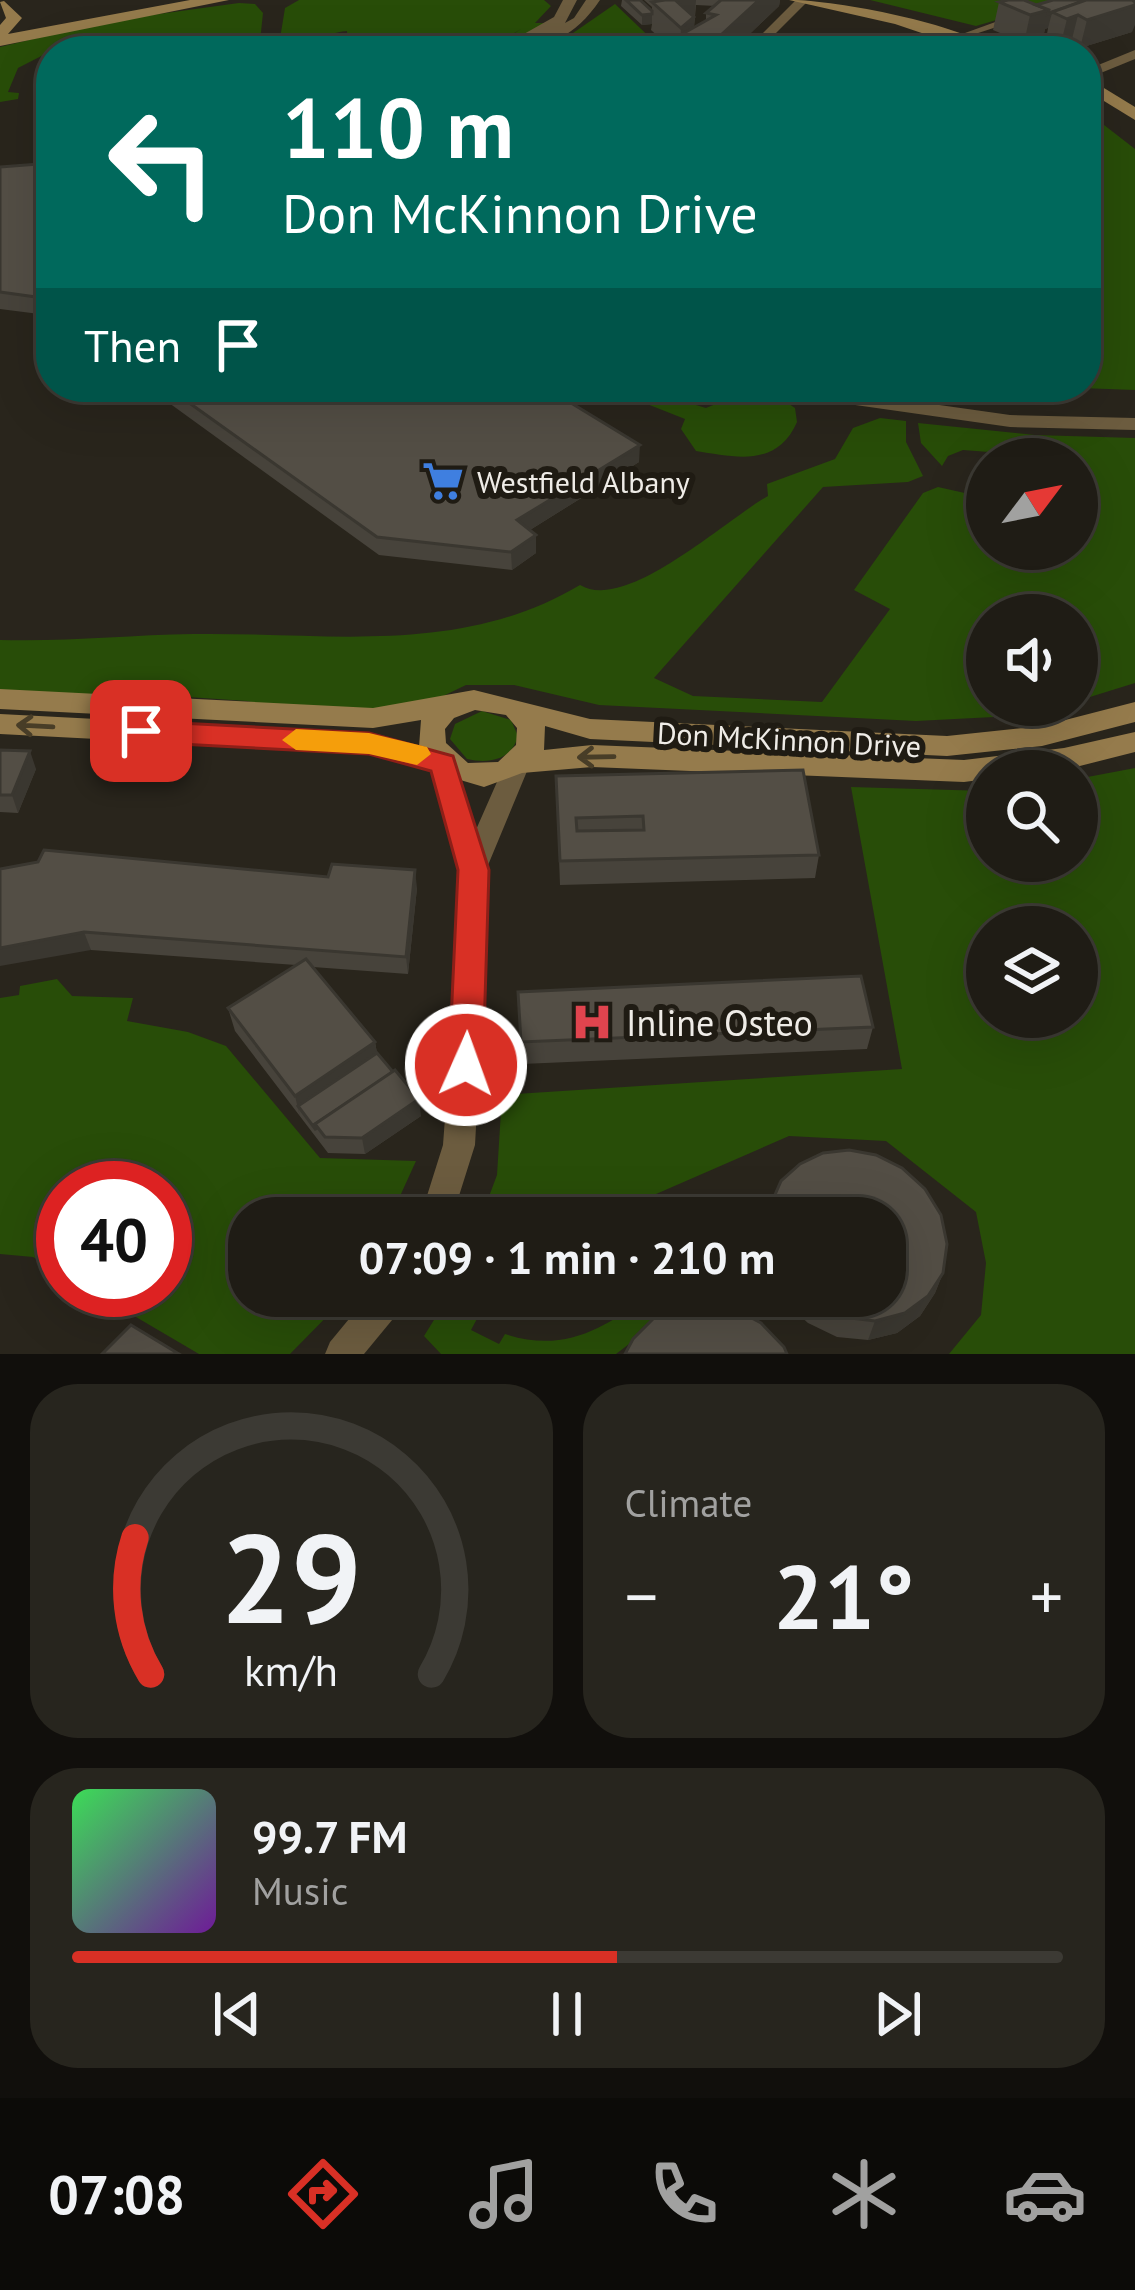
<!DOCTYPE html>
<html lang="en">
<head>
<meta charset="utf-8">
<style>
	:root { --surface:#1f1c15; --page:#27251e; --text:#f1f3f6; --muted:#a1a1a0; --line:#3c3a34; --accent:#d93025 }
	body { margin:0; font-family:"PT Sans",sans-serif; background:var(--page); color:var(--text); height:100vh; display:flex; flex-direction:column; font-size:45px; white-space:nowrap }
	* { box-sizing:border-box; margin:0 }
	p { font-size:39px; color:var(--muted) }
	.icon { flex:none; width:66px; height:66px; fill:none; stroke:currentColor; stroke-width:2; stroke-linecap:round; stroke-linejoin:round }
	.map { position:relative; height:1354px; overflow:hidden }
	.side { display:flex; flex-direction:column; gap:30px; padding:30px; background:#110f0c; flex:1 }
	.side>* { flex:none }
	.guide { position:absolute; left:36px; top:36px; width:1065px; height:366px; border-radius:48px; box-shadow:0 12px 48px #0002,0 0 0 3px var(--line); background:#00695c; color:#fff; overflow:hidden }
	.needle { width:78px; rotate:58deg }
	.buttons { position:absolute; left:966px; top:438px; display:grid; gap:24px }
	.buttons a { display:grid; place-items:center; width:132px; height:132px; border-radius:50%; background:var(--surface); box-shadow:0 12px 48px #0002,0 0 0 3px var(--line); font-size:60px }
	.speed { position:absolute; left:36px; top:1161px; display:flex; gap:24px; font-size:60px; font-weight:700; text-align:center }
	.speed>* { display:grid; place-content:center; width:156px; height:156px; border-radius:50%; background:var(--surface); box-shadow:0 12px 48px #0002,0 0 0 3px var(--line); line-height:1 }
	.speed .limit { border:18px solid #d22; background:#fff; color:#111 }
	.pin { position:absolute; display:grid; place-items:center; width:102px; height:102px; color:#fff; margin:-51px; border-radius:24px; box-shadow:0 6px 18px #0006 }
	.me { position:absolute; width:132px; margin:-66px; rotate:2deg; stroke-linejoin:round; filter:drop-shadow(0 0 9px #0008) }
	.turn { display:flex; align-items:center; gap:42px; height:252px; padding:0 48px; font-size:54px }
	.turn .icon { width:156px; height:156px; stroke-width:2.5 }
	.turn b { display:block; font-size:84px; line-height:102px }
	.then { display:flex; align-items:center; height:114px; padding:0 48px; background:#0003; gap:24px; font-size:45px }
	.big { font-size:90px; font-weight:800; line-height:1.1 }
	.side .card { flex:1; display:flex; flex-direction:column; justify-content:center; gap:18px; min-width:0; padding:0 42px; border-radius:48px; background:var(--page) }
	.side .dial { align-items:center; gap:0 }
	.dial svg { height:312px; overflow:visible; fill:none; stroke:var(--line); stroke-width:7; stroke-linecap:round; text-anchor:middle }
	.dial text { fill:var(--text); stroke:none }
	.song { display:flex; align-items:center; gap:36px }
	.cover { width:144px; height:144px; border-radius:18px; background:linear-gradient(135deg,hsl(130 70% 55%),hsl(280 70% 35%)) }
	.played { height:12px; border-radius:6px; background:linear-gradient(90deg,var(--accent) 55%,var(--line) 55%) }
	.keys { display:flex; justify-content:space-around; direction:ltr }
	.heat { display:flex; justify-content:space-between; align-items:center; font-size:66px; direction:ltr }
	.side .tiles { flex:1; display:grid; gap:30px; grid-template-columns:1fr 1fr }
	.card:last-child { grid-column:span 2 }
	.trip { position:absolute; left:228px; top:1197px; width:678px; height:120px; border-radius:48px; background:var(--surface); box-shadow:0 12px 48px #0002,0 0 0 3px var(--line); font-weight:800; line-height:120px; text-align:center }
	.tabs { display:flex; height:192px; justify-content:space-around; align-items:center; background:#0c0b08; color:var(--muted) }
	.tabs .icon { width:84px; height:84px }
	.tabs .current { color:var(--accent) }
	.tabs b { font-size:54px; color:var(--text) }
	.map>svg:first-child { display:block }
	.green { fill:#284d08; fill-rule:evenodd }
	.lines { fill:none; stroke-linecap:round; stroke-linejoin:round }
	.pedestrian { fill:#6c5c3f; fill-rule:evenodd }
	.minor { fill:#6c5c3f; fill-rule:evenodd }
	.tertiary { fill:#6c5c3f; fill-rule:evenodd }
	.secondary { fill:#957b4c; fill-rule:evenodd }
	.wall { fill:#47433b; fill-rule:evenodd }
	.shaded-wall { fill:#3a3730 }
	.building { fill:#534e45; stroke:#3a3730; stroke-width:3; fill-rule:evenodd }
	.oneway { stroke:#483d27 }
	.route { fill:#d93025; stroke:#8d1f18; stroke-width:3 }
	.slow { fill:#f59e0b }
	.labels { text-anchor:middle; dominant-baseline:central; stroke-width:12; stroke-linejoin:round; paint-order:stroke }
	.poi-label { font-size:30px; fill:#efece7; stroke:#1f1b13; text-anchor:start }
	.street-label { font-size:30px; fill:#efece7; stroke:#1f1b13 }
	.near-poi-label { font-size:36px; fill:#efece7; stroke:#1f1b13; text-anchor:start }
</style>
</head>
<body>
<div class="map">
<svg width="1135" height="1354" viewBox="0 0 1135 1354">
	<rect width="100%" height="100%" fill="#29251c"/>
	<g class="green">
		<path d="M299,0H544L551,6L535,23H546L494,51H488L521,29L484,51H348L347,31C321,33 303,50 278,51L285,8Z"/>
		<polygon points="870,0 1065,0 976,26"/>
		<polygon points="239,3 255,4 263,13 259,51 210,38 83,43 57,48 18,68 8,92 19,93 18,99 0,102 0,47 108,21"/>
		<polygon points="615,4 664,51 547,51"/>
		<polygon points="1086,111 1135,149 1135,390 1053,387 1086,387"/>
		<path d="M604,387H635L706,408C735,395 766,386 795,408L797,422C777,468 735,457 696,451L681,429L685,419Z"/>
		<path d="M880,418L906,421V442L923,476L908,482L823,487L654,678L693,696L822,702L890,609L854,590L923,493L938,487L987,498V549H1077V459L963,450L948,456L942,466L921,443L918,423L1035,435L1135,438V683L1077,701V615H987V705H1066L994,717L916,721L599,705L514,685H466L437,699L382,711L266,706L247,701L158,695L134,699L0,692V640C65,642 128,635 193,634C327,632 459,657 580,585C626,613 725,520 768,496L767,484L835,459L853,428Z"/>
		<path d="M482,711L511,720L518,736C512,760 489,764 467,759L450,739L455,724Z"/>
		<path d="M1135,768V1354H949L981,1315L986,1263L976,1212L886,1141L789,1136L601,1218H481L497,1175L502,1095L902,1069L851,787L987,791V861H1077V779ZM987,927H1077V1017H987Z"/>
		<polygon points="57,979 72,996 133,998 127,1021 188,1032 226,1046 320,1158 416,1161 390,1218 249,1218 249,1296 347,1296 290,1354 199,1354 90,1290 165,1290 165,1188 63,1188 63,1274 33,1257 0,1254 0,998 19,995 20,986"/>
		<path d="M647,1296H678L650,1328L616,1354H441L424,1336L447,1299L479,1315L471,1330L499,1344L505,1334C562,1353 603,1330 647,1296Z"/>
	</g>
	<g class="lines">
		<polygon class="pedestrian" points="1012,16 1016,19 1015,21 969,36 965,33"/>
		<g class="minor">
			<polygon points="796,0 808,1 758,51 745,51"/>
			<polygon points="1135,50 1135,59 1086,79 1086,70"/>
		</g>
		<g class="tertiary">
			<path d="M563,0H577L565,23L574,18L586,0H600C572,42 538,51 494,51L554,17Z"/>
			<polygon points="761,387 812,387 1010,415 1135,418 1135,430 1010,427 771,393"/>
			<polygon points="443,755 452,757 456,764 475,832 508,757 526,757 530,764 486,870 487,929 475,1145 452,1218 420,1218 443,1145 459,929 460,870 430,764 434,757"/>
			<polygon points="368,1296 407,1296 402,1308 364,1354 325,1354 330,1342"/>
		</g>
		<g class="secondary">
			<polygon points="190,0 229,0 0,46 0,25 6,18 0,2 4,1 22,18 8,34"/>
			<path d="M789,0C839,0 959,24 999,51H975L895,24Z"/>
			<polygon points="1086,77 1135,107 1135,120 1086,90"/>
			<path d="M0,689L373,708L474,690L590,719L947,736L1042,726L1135,702V722L1042,746L947,756L590,739L545,726L544,750L592,745L964,760L1064,748L1135,732V752L1064,770L987,771V779L964,782L592,767L522,773L484,787L369,753L0,734V714L369,733L419,747L421,720L373,728L0,709ZM475,710L506,715L517,728L516,745L498,762L468,763L446,743L445,729L454,718Z"/>
		</g>
	</g>
	<g class="wall">
		<path d="M622,0H640L652,11V7L644,0H780L779,6L732,51H674L651,30L652,24L642,25L621,6ZM696,5L715,6L706,13V21L694,28Z"/>
		<polygon points="999,2 1036,5 1133,26 1132,32 1080,48 1071,43 1060,47 1046,40 1048,28 1045,29 1043,38 1024,43 993,30"/>
		<polygon points="51,163 51,318 47,315 0,309 0,167"/>
		<polygon points="147,387 538,387 538,394 536,396 639,462 530,530 536,535 536,553 512,570 379,555"/>
		<polygon points="0,750 36,769 18,813 0,812"/>
		<polygon points="556,776 819,855 815,878 560,885"/>
		<polygon points="0,869 417,888 408,974 313,967 375,1042 377,1053 421,1116 365,1154 328,1153 235,1031 228,1008 296,965 91,950"/>
		<polygon points="518,992 873,1027 867,1049 522,1064"/>
		<polygon points="849,1150 876,1155 902,1168 925,1189 941,1215 947,1244 943,1273 935,1293 920,1316 897,1333 868,1340 837,1337 808,1323 786,1303 782,1296 885,1296 885,1218 768,1218 771,1204 781,1181 800,1164 823,1153"/>
	</g>
	<g class="shaded-wall">
		<polygon points="675,0 696,0 693,37 684,33 683,51 680,51 681,28"/>
		<polygon points="759,0 780,0 779,6 732,51 710,51 710,45"/>
		<polygon points="1132,0 1135,0 1135,25 1132,32 1080,48 1087,20 1090,19 1086,19 1078,15 1071,43 1060,47 1067,19 1054,13 1116,1 1113,12 1130,6"/>
		<polygon points="1049,10 1052,13 1048,28 1045,29 1043,38 1024,43 1030,15"/>
		<polygon points="652,14 652,24 642,25 642,15"/>
		<polygon points="521,387 538,387 538,394 522,404"/>
		<polygon points="640,445 639,462 517,538 517,520"/>
		<polygon points="536,535 536,553 512,570 511,552"/>
		<polygon points="30,751 36,769 18,813 12,795"/>
		<polygon points="415,870 417,888 408,974 406,957"/>
		<polygon points="84,932 91,950 0,966 0,948"/>
		<polygon points="375,1042 379,1064 298,1106 300,1117 295,1096"/>
		<polygon points="419,1099 421,1116 365,1154 362,1138"/>
		<polygon points="943,1273 935,1293 920,1316 897,1333 868,1340 875,1321"/>
		<polygon points="540,1296 555,1296 540,1303"/>
	</g>
	<g class="building">
		<polygon points="626,0 640,0 652,11 652,14 642,15"/>
		<polygon points="665,0 675,0 694,17 681,28 652,2"/>
		<polygon points="721,0 759,0 710,45 684,33 716,15 706,13"/>
		<polygon points="1008,0 1024,0 1049,10 1030,15 999,2"/>
		<polygon points="1053,0 1086,0 1048,14 1049,10 1036,5"/>
		<polygon points="1086,0 1133,0 1132,0 1135,2 1135,5 1087,20 1078,15 1067,19 1052,12"/>
		<polygon points="51,163 51,304 43,298 0,292 0,167"/>
		<polygon points="167,387 522,387 541,399 553,392 640,445 517,520 536,535 511,552 377,537"/>
		<polygon points="0,750 30,751 12,795 0,795"/>
		<path d="M803,770L819,855L560,861L556,776ZM643,816L644,830L577,831L576,818Z"/>
		<polygon points="44,850 328,877 332,864 415,870 406,957 84,932 0,948 0,869 38,862"/>
		<polygon points="306,959 375,1042 295,1096 228,1008"/>
		<polygon points="861,976 873,1027 521,1042 518,992"/>
		<polygon points="377,1053 393,1072 315,1124 316,1130 298,1106"/>
		<polygon points="395,1070 419,1099 362,1138 325,1137 315,1124"/>
		<polygon points="849,1150 876,1155 902,1168 925,1189 941,1215 947,1244 943,1273 928,1296 905,1313 875,1321 843,1317 813,1303 805,1296 885,1296 885,1218 769,1218 771,1204 781,1181 800,1164 823,1153"/>
		<polygon points="707,1303 735,1309 761,1323 784,1347 787,1354 625,1354 633,1339 653,1319 678,1306"/>
		<polygon points="131,1325 179,1354 102,1354"/>
	</g>
	<defs><path id="oneway-shaft" d="M-6 0H5M1.5-3L5.5 0L1.5 3" fill="none" stroke-width="1.6" stroke-linecap="round" stroke-linejoin="round" transform="scale(3)"/></defs>
	<g class="oneway">
		<use href="#oneway-shaft" transform="translate(35 726) rotate(-177)"/>
		<use href="#oneway-shaft" transform="translate(596 757) rotate(179)"/>
	</g>
	<polygon class="route" points="141,721 369,733 453,756 489,870 483,1065 478,1076 466,1080 454,1076 449,1065 458,870 431,771 369,754 141,742 127,731"/>
	<polygon class="slow" points="296,729 369,733 427,747 431,754 417,765 369,754 296,750 282,740"/>
	<defs>
		<g id="supermarket-bare" transform="scale(3.24)"><path d="M-6-5.5h2.5l.6 2H6L4.5 2H-2.5L-4.4-4H-6ZM-1.5 3.2a1.3 1.3 0 1 0 .1 0ZM3 3.2a1.3 1.3 0 1 0 .1 0Z" fill="#3f7fe0" stroke="#1f1b13" stroke-width="2.5" paint-order="stroke"/></g>
		<g id="hospital-bare" transform="scale(3.24)"><path d="M-5-5h3v3.5h4V-5h3V5h-3V1.5h-4V5h-3Z" fill="#e0444e" stroke="#1f1b13" stroke-width="2.5" paint-order="stroke"/></g>
	</defs>
	<g fill-rule="evenodd">
		<use href="#supermarket-bare" x="443" y="481"/>
		<use href="#hospital-bare" x="592" y="1022"/>
	</g>
	<g class="labels">
		<g class="poi-label">
			<text x="477" y="481">Westfield Albany</text>
		</g>
		<g class="street-label">
			<text transform="translate(789 739) rotate(3)">Don McKinnon Drive</text>
		</g>
		<g class="near-poi-label">
			<text x="626" y="1022">Inline Osteo</text>
		</g>
	</g>
</svg>
<div class="buttons">
<a><svg class="needle" viewBox="-14 -14 28 28"><path d="M0-13l5 13h-10z" fill="#e53935"/><path d="M0 13l5-13h-10z" fill="#a1a1a0"/></svg></a>
<a><svg class="icon" aria-label="sound" viewBox="0 0 24 24"><path d="M4 9h4l5-4v14l-5-4H4zM17 9q2 3 0 6"/></svg></a>
<a><svg class="icon" aria-label="search" viewBox="0 0 24 24"><circle cx="10" cy="10" r="6"/><path d="M15 15l6 6"/></svg></a>
<a><svg class="icon" aria-label="layers" viewBox="0 0 24 24"><path d="M12 4l9 5-9 5-9-5zM3 14l9 5 9-5"/></svg></a>
</div>
<div class="speed"><div class="limit">40</div></div>
<div class="pin" style="left:141px;top:731px;background:#d93025"><svg class="icon" aria-label="arrive" viewBox="0 0 24 24"><path d="M6 21V4h12l-3 4 3 4H6"/></svg></div>
<svg class="me" style="left:466px;top:1065px" viewBox="-20 -20 40 40"><circle r="17" fill="#d93025" stroke="#fff" stroke-width="3"/><path d="M0-11L8 9 0 5-8 9z" fill="#fff"/></svg>
<div class="trip">07:09 · 1 min · 210 m</div>
<div class="guide">
<div class="turn"><svg class="icon" aria-label="left" viewBox="0 0 24 24"><path d="M17 20v-9H6M10 6l-5 5 5 5"/></svg><div><b>110 m</b>Don McKinnon Drive</div></div>
<div class="then">Then<svg class="icon" aria-label="arrive" viewBox="0 0 24 24"><path d="M6 21V4h12l-3 4 3 4H6"/></svg></div>
</div>
</div>
<section class="side">
<div class="tiles">
<div class="card dial"><svg viewBox="0 0 100 80">
<path d="M14 69A42 42 0 1 1 86 69"/>
<path d="M14 69A42 42 0 0 1 10 34" stroke="#d93025"/>
<text x="50" y="56" font-size="32" font-weight="700">29</text>
<text x="50" y="72" font-size="11">km/h</text>
</svg></div>
<div class="card"><p>Climate</p>
<div class="heat"><a>−</a><b class="big">21°</b><a>+</a></div>
</div>
<div class="card">
<div class="song"><i class="cover"></i><div><b>99.7 FM</b><p>Music</p></div></div>
<div class="played"></div>
<div class="keys"><svg class="icon" aria-label="previous" viewBox="0 0 24 24"><path d="M18 5L8 12l10 7zM5 5v14"/></svg><svg class="icon" aria-label="pause" viewBox="0 0 24 24"><path d="M8 5v14M16 5v14"/></svg><svg class="icon" aria-label="next" viewBox="0 0 24 24"><path d="M6 5l10 7-10 7zM19 5v14"/></svg></div>
</div>
</div>
</section>
<nav class="tabs">
<b>07:08</b>
<svg class="icon current" aria-label="directions" viewBox="0 0 24 24"><path d="M12 3l9 9-9 9-9-9zM9 14v-3h6M13 9l2 2-2 2"/></svg>
<svg class="icon" aria-label="music" viewBox="0 0 24 24"><path d="M9 18V5l10-2v13"/><circle cx="6" cy="18" r="3"/><circle cx="16" cy="16" r="3"/></svg>
<svg class="icon" aria-label="phone" viewBox="0 0 24 24"><path d="M5 4h4l2 5-3 2q2 4 5 5l2-3 5 2v4C11 20 4 13 5 4z"/></svg>
<svg class="icon" aria-label="climate" viewBox="0 0 24 24"><path d="M12 3v18M4 7l16 10M4 17L20 7"/></svg>
<svg class="icon" aria-label="car" viewBox="0 0 24 24"><path d="M5 17H2v-5l4-1 3-4h7l3 4 3 1v5h-3M9 17h6M6 11h13"/><circle cx="7" cy="17" r="2"/><circle cx="17" cy="17" r="2"/></svg>
</nav>
</body>
</html>
